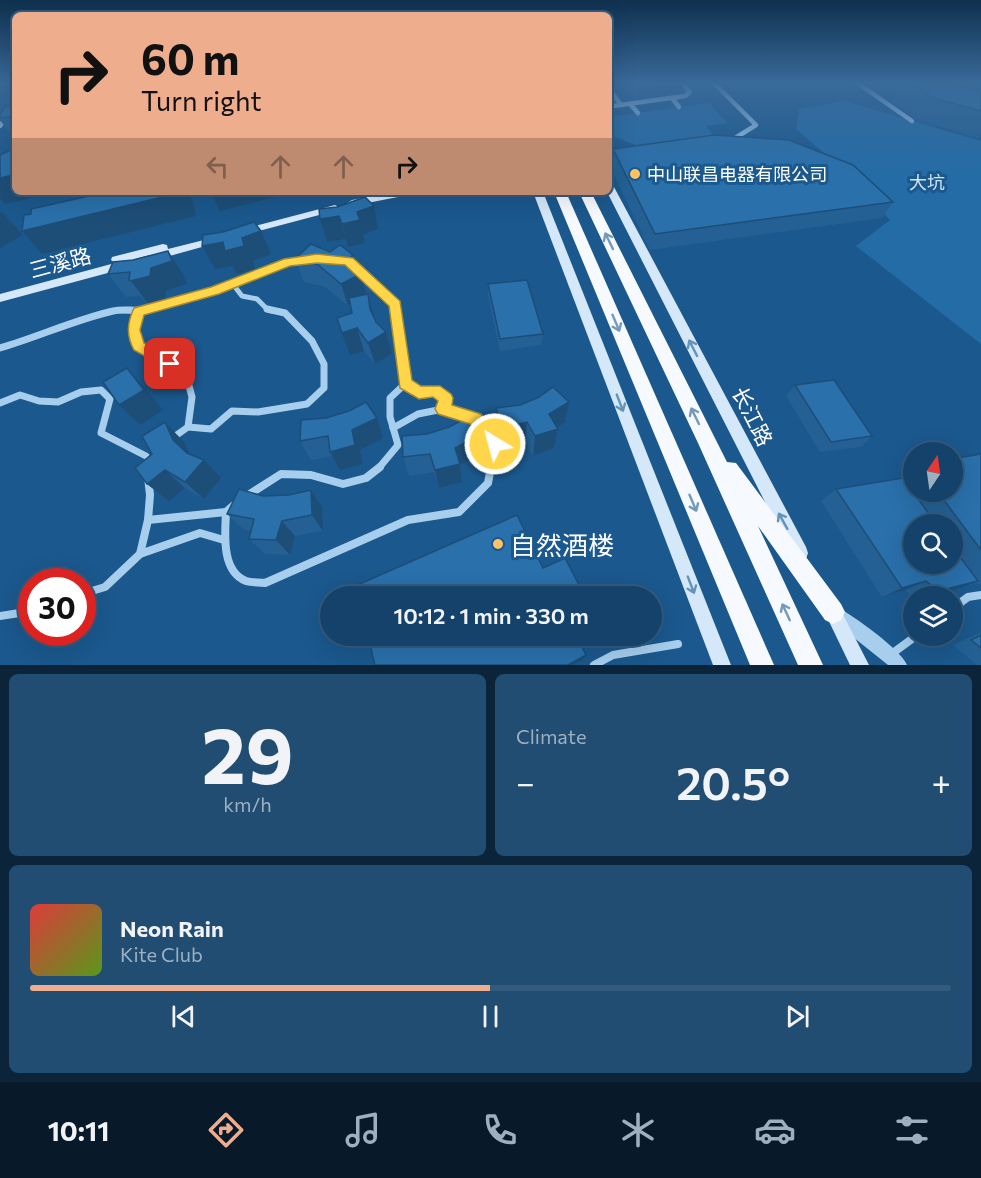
<!DOCTYPE html>
<html lang="en">
<head>
<meta charset="utf-8">
<style>
	:root { --surface:#14426a; --page:#214d72; --text:#f1f3f6; --muted:#9db0c1; --line:#335b7e; --accent:#eead8d }
	body { margin:0; font-family:Commissioner,"Noto Sans SC",sans-serif; background:var(--page); color:var(--text); height:100vh; display:flex; flex-direction:column; font-size:22px; white-space:nowrap }
	* { box-sizing:border-box; margin:0 }
	p { font-size:20px; color:var(--muted) }
	.icon { flex:none; width:33px; height:33px; fill:none; stroke:currentColor; stroke-width:2; stroke-linecap:round; stroke-linejoin:round }
	.map { position:relative; height:665px; overflow:hidden }
	.details { display:flex; flex-direction:column; gap:9px; padding:9px; background:#0b243a; flex:1 }
	.details>* { flex:none }
	.hud { position:absolute; left:12px; top:12px; width:600px; height:183px; border-radius:9px; box-shadow:0 6px 24px #0002,0 0 0 2px var(--line); background:#eead8d; color:#111; overflow:hidden }
	.needle { width:39px; rotate:13deg }
	.fabs { position:absolute; left:903px; top:442px; display:grid; gap:12px }
	.fabs a { display:grid; place-items:center; width:60px; height:60px; border-radius:50%; background:var(--surface); box-shadow:0 6px 24px #0002,0 0 0 2px var(--line); font-size:30px }
	.speed { position:absolute; left:18px; top:568px; display:flex; gap:12px; font-size:30px; font-weight:700; text-align:center }
	.speed>* { display:grid; place-content:center; width:78px; height:78px; border-radius:50%; background:var(--surface); box-shadow:0 6px 24px #0002,0 0 0 2px var(--line); line-height:1 }
	.speed .limit { border:9px solid #d22; background:#fff; color:#111 }
	.pin { position:absolute; display:grid; place-items:center; width:51px; height:51px; color:#fff; margin:-26px; border-radius:12px; box-shadow:0 3px 9px #0006 }
	.me { position:absolute; width:66px; margin:-33px; rotate:323deg; stroke-linejoin:round; filter:drop-shadow(0 0 4px #0008) }
	.turn { display:flex; align-items:center; gap:21px; height:126px; padding:0 30px; font-size:27px }
	.turn .icon { width:78px; height:78px; stroke-width:2.5 }
	.turn b { display:block; font-size:42px; line-height:51px }
	.lanes { display:flex; align-items:center; height:57px; padding:0 30px; background:#0003; justify-content:center; gap:30px; direction:ltr }
	.lanes .off { opacity:.35 }
	.big { font-size:45px; font-weight:600; line-height:1.1 }
	.details .card { flex:1; display:flex; flex-direction:column; justify-content:center; gap:9px; min-width:0; padding:0 21px; border-radius:9px; background:var(--page) }
	.details .dial { align-items:center; gap:0 }
	.dial b { font-size:78px; line-height:1 }
	.song { display:flex; align-items:center; gap:18px }
	.cover { width:72px; height:72px; border-radius:9px; background:linear-gradient(135deg,hsl(0 70% 55%),hsl(90 70% 35%)) }
	.played { height:6px; border-radius:3px; background:linear-gradient(90deg,var(--accent) 50%,var(--line) 50%) }
	.keys { display:flex; justify-content:space-around; direction:ltr }
	.heat { display:flex; justify-content:space-between; align-items:center; font-size:33px; direction:ltr }
	.details .tiles { flex:1; display:grid; gap:9px; grid-template-columns:1fr 1fr }
	.card:last-child { grid-column:span 2 }
	.trip { position:absolute; left:320px; top:586px; width:342px; height:60px; border-radius:30px; background:var(--surface); box-shadow:0 6px 24px #0002,0 0 0 2px var(--line); font-weight:600; line-height:60px; text-align:center }
	.dock { display:flex; height:96px; justify-content:space-around; align-items:center; background:#081a2a; color:var(--muted) }
	.dock .icon { width:42px; height:42px }
	.dock .selected { color:var(--accent) }
	.dock b { font-size:27px; color:var(--text) }
	.map>svg:first-child { display:block }
	.green { fill:#246ca6 }
	.lines { fill:none; stroke-linecap:round; stroke-linejoin:round }
	.minor-far3 { stroke:#a7ceed; stroke-width:4.5 }
	.minor-far2 { stroke:#a7ceed; stroke-width:5 }
	.minor-far1 { stroke:#a7ceed; stroke-width:7 }
	.minor { stroke:#a7ceed; stroke-width:8 }
	.tertiary { fill:#a7ceed; fill-rule:evenodd }
	.secondary { fill:#d4e8fa; fill-rule:evenodd }
	.trunk { fill:#f6faff; fill-rule:evenodd }
	.wall { fill:#246093; fill-rule:evenodd }
	.shaded-wall { fill:#1d4e78 }
	.building { fill:#2a70ab; stroke:#1d4e78; stroke-width:1.5 }
	.oneway { stroke:#7399bb }
	.oneway2 { stroke:#6592b9 }
	.route { fill:#ffd54a; stroke:#a68a30; stroke-width:1.5 }
	.poi-dot { fill:#ffc263; stroke:#1b588d; stroke-width:2 }
	.labels { text-anchor:middle; dominant-baseline:central; stroke-width:6; stroke-linejoin:round; paint-order:stroke }
	.far-poi-label { font-size:18px; fill:#fff; stroke:#1b588d; text-anchor:start }
	.far-park-label { font-size:18px; fill:#cde6fa; stroke:#1b588d }
	.street-label { font-size:21px; fill:#fff; stroke:#1b588d }
	.near-poi-label { font-size:26px; fill:#fff; stroke:#1b588d; text-anchor:start }
</style>
</head>
<body>
<div class="map">
<svg width="981" height="665" viewBox="0 0 981 665">
	<rect width="100%" height="100%" fill="#1b588d"/>
	<g class="green">
		<polygon points="844,101 981,141 981,344 856,246 890,220 845,171 796,129 799,109"/>
		<polygon points="709,103 727,123 706,126 713,135 636,145 612,136 609,117"/>
	</g>
	<g class="lines">
		<g class="minor-far3">
			<polyline points="713,82 756,125 732,140"/>
			<polyline points="856,82 912,121"/>
			<polyline points="609,88 621,105"/>
			<polyline points="672,98 679,107"/>
			<polyline points="609,104 613,106 685,96 690,92 681,82"/>
			<polyline points="630,104 638,113"/>
			<polyline points="0,126 15,104"/>
		</g>
		<g class="minor-far2">
			<polyline points="351,263 395,304 396,311"/>
			<polyline points="232,283 242,296 257,299 268,310 272,311"/>
			<polyline points="113,311 132,311"/>
			<polyline points="140,311 214,291 288,262 303,260"/>
		</g>
		<g class="minor-far1">
			<polyline points="139,311 133,330 139,346 185,371 192,397 188,427 171,439"/>
			<path d="M0,348C38,337 74,320 113,311C124,308 135,312 146,309"/>
			<polyline points="405,384 419,393 435,391 446,398 443,409"/>
			<polyline points="0,403 20,395 39,401 58,402 81,392 101,390 110,399 101,433 146,456"/>
			<polyline points="188,427 211,429 232,411 258,412 307,404 324,388 324,364 312,341 285,313 267,309"/>
			<polyline points="393,428 418,414 443,409 475,418 495,444 491,469"/>
			<polyline points="378,469 398,445 390,417 390,398 405,384 396,309"/>
		</g>
		<g class="minor">
			<polyline points="148,477 150,495 148,520"/>
			<polyline points="245,497 281,474 311,475 343,484 366,478 380,467"/>
			<path d="M226,512C225,534 221,571 246,581C252,583 259,582 265,583L408,520L459,512L488,483L491,467"/>
			<polyline points="140,554 200,533 224,540"/>
			<polyline points="82,594 105,587 140,554 148,520 226,512 234,505"/>
			<polyline points="952,609 968,597 981,595"/>
			<polyline points="0,616 32,611"/>
			<polyline points="890,655 916,636"/>
			<polyline points="594,665 613,655 678,644"/>
		</g>
		<path class="tertiary" d="M838,608C853,615 901,650 907,665H888L833,621L830,616L833,611Z"/>
		<g class="secondary">
			<polygon points="609,184 614,187 806,547 808,553 806,559 800,561 794,559 607,192 609,192"/>
			<polygon points="393,192 413,192 408,195 352,206 347,203 352,200"/>
			<polygon points="533,192 543,192 731,665 713,665"/>
			<polygon points="335,205 340,208 338,210 244,235 239,232 240,230"/>
			<polygon points="216,237 221,240 220,242 155,260 151,259 150,255 128,261 131,264 130,267 0,302 0,294 115,263 111,260 112,257 163,244 167,245 168,249"/>
			<polygon points="830,599 836,601 869,665 850,665 822,607 824,601"/>
		</g>
		<g class="trunk">
			<polygon points="554,192 566,192 774,665 750,665"/>
			<polygon points="579,192 591,192 727,462 736,463 841,604 845,612 841,620 833,624 825,620 758,526 823,665 798,665 698,443"/>
		</g>
	</g>
	<g class="wall">
		<polygon points="625,82 684,82 682,92 637,98"/>
		<polygon points="903,82 944,82 981,92 981,133 978,138 916,119 891,101"/>
		<polygon points="972,82 981,82 981,86"/>
		<polygon points="15,106 15,140 0,120 0,115"/>
		<polygon points="613,149 893,202 882,218 650,250 609,165"/>
		<polygon points="319,209 378,229 363,235 365,243 348,247 346,239 327,242 320,219"/>
		<polygon points="168,251 183,274 187,284 166,291 166,299 148,304 146,303 140,296 126,297 108,274 133,260"/>
		<polygon points="330,252 353,255 357,271 361,274 366,294 374,318 376,322 386,332 392,354 375,364 364,351 350,355 352,313 351,305 348,306 325,287 304,282 295,259"/>
		<polygon points="488,284 543,334 541,345 500,351 488,296"/>
		<polygon points="795,385 872,436 861,447 820,452 786,396"/>
		<polygon points="569,402 565,422 557,427 558,429 554,448 533,456 525,442 502,447 496,429 496,408 520,405"/>
		<polygon points="301,420 383,438 360,450 363,464 340,470 333,456 311,460 300,441"/>
		<polygon points="479,436 479,455 460,465 462,482 439,488 434,472 409,476 403,457"/>
		<polygon points="184,442 190,454 221,478 204,499 185,488 169,501 147,484"/>
		<path d="M981,454V583L975,584L974,583L955,590L928,597L914,598L905,590L882,597L821,501L836,489L901,478L900,477L914,468V492H952ZM914,525H952V564Z"/>
		<polygon points="263,496 322,507 323,531 295,536 290,555 265,554 249,539 251,531 244,530 227,514"/>
		<polygon points="981,632 981,665 977,665 953,645"/>
	</g>
	<g class="shaded-wall">
		<polygon points="0,82 15,82 15,86 9,96 0,101"/>
		<polygon points="675,82 684,82 682,92 637,98 640,86"/>
		<polygon points="15,162 15,192 32,192 31,198 5,204 0,199 0,178"/>
		<polygon points="183,192 188,192 193,202 196,216 42,254 22,231"/>
		<polygon points="211,192 296,192 220,211"/>
		<polygon points="374,206 378,229 363,235 365,243 348,247 342,224 357,212"/>
		<polygon points="2,212 23,235 0,248 0,213"/>
		<polygon points="339,216 346,239 327,242 320,219"/>
		<polygon points="261,231 271,254 253,261 255,269 237,274 233,266 215,269 202,246 242,238"/>
		<polygon points="168,251 183,274 187,284 166,291 166,299 148,304 131,281 151,268"/>
		<polygon points="353,255 358,275 361,274 367,297 348,306 341,284 346,261"/>
		<polygon points="368,294 374,317 370,309"/>
		<polygon points="357,328 364,351 350,355 342,333"/>
		<polygon points="386,332 392,354 375,364 368,343"/>
		<polygon points="127,368 146,389 163,410 140,425 119,405"/>
		<polygon points="569,402 565,422 552,431 558,429 554,448 533,456 535,436 549,414"/>
		<polygon points="377,418 383,438 360,450 363,464 340,470 330,452 352,430"/>
		<polygon points="165,422 184,442 192,459 173,440"/>
		<polygon points="527,422 525,442 502,447 502,428"/>
		<polygon points="479,436 479,455 460,465 462,482 439,488 435,470 455,448"/>
		<polygon points="204,460 221,478 204,499 185,482"/>
		<polygon points="165,470 185,488 169,501 147,484"/>
		<polygon points="311,490 322,507 323,531 312,515"/>
		<polygon points="282,521 295,536 290,555 276,540"/>
		<polygon points="926,581 905,590 882,597 902,588"/>
		<polygon points="978,581 955,590 928,597 924,597 938,591"/>
		<polygon points="582,591 579,597 570,597"/>
		<polygon points="586,655 582,660 572,665 568,665"/>
	</g>
	<g class="building">
		<polygon points="636,82 675,82 640,86"/>
		<polygon points="909,82 944,82 981,92 981,111 931,97"/>
		<polygon points="15,106 15,116 0,118 0,115 5,107"/>
		<polygon points="714,135 789,140 853,165 893,202 655,234 613,149"/>
		<polygon points="15,148 15,162 14,163 13,175 0,178 0,155"/>
		<polygon points="107,192 183,192 22,231 24,215 31,214 31,209"/>
		<polygon points="365,197 374,206 357,212 360,220 342,224 339,216 320,219 319,209 337,207"/>
		<polygon points="254,222 261,231 242,238 244,246 225,251 223,242 202,246 203,235 223,232"/>
		<polygon points="311,244 330,252 340,245 353,255 346,261 361,274 341,284 317,264 295,259"/>
		<polygon points="168,251 172,261 151,268 150,276 131,281 129,280 130,272 108,274 113,262 133,260"/>
		<polygon points="527,280 543,334 500,339 488,284"/>
		<polygon points="368,294 370,309 376,322 386,332 368,343 357,328 342,333 337,318 352,313 349,298"/>
		<polygon points="127,368 144,390 119,405 103,382"/>
		<polygon points="834,380 872,436 831,442 795,385"/>
		<polygon points="553,387 569,402 549,414 558,429 535,436 527,422 502,428 496,408 520,405 539,397"/>
		<polygon points="366,402 377,418 352,430 355,445 330,452 328,436 300,441 301,420 326,418 349,411"/>
		<polygon points="466,418 479,436 455,448 460,464 435,470 430,454 403,457 402,436 427,434 449,427"/>
		<polygon points="165,422 173,440 187,453 204,460 185,482 165,470 147,484 135,468 152,454 142,436"/>
		<polygon points="981,454 981,550 938,492 952,492 952,459"/>
		<polygon points="903,478 937,525 914,525 914,564 952,564 952,546 978,581 938,591 926,581 902,588 836,489"/>
		<polygon points="239,489 263,496 289,495 311,490 312,515 282,521 276,540 249,539 254,519 227,514"/>
		<polygon points="517,515 543,568 565,558 582,591 570,597 357,597 355,586"/>
		<polygon points="981,635 981,648 971,640"/>
		<polygon points="368,636 576,636 586,655 568,665 375,665"/>
	</g>
	<defs><path id="oneway-shaft" d="M-6 0H5M1.5-3L5.5 0L1.5 3" fill="none" stroke-width="1.6" stroke-linecap="round" stroke-linejoin="round" transform="scale(1.5)"/></defs>
	<g class="oneway">
		<use href="#oneway-shaft" transform="translate(609 241) rotate(-116)"/>
		<use href="#oneway-shaft" transform="translate(616 323) rotate(67)"/>
		<use href="#oneway-shaft" transform="translate(695 416) rotate(-116)"/>
		<use href="#oneway-shaft" transform="translate(693 503) rotate(67)"/>
		<use href="#oneway-shaft" transform="translate(786 612) rotate(-115)"/>
	</g>
	<g class="oneway2">
		<use href="#oneway-shaft" transform="translate(693 348) rotate(-117)"/>
		<use href="#oneway-shaft" transform="translate(620 403) rotate(69)"/>
		<use href="#oneway-shaft" transform="translate(783 521) rotate(-119)"/>
		<use href="#oneway-shaft" transform="translate(691 585) rotate(69)"/>
	</g>
	<linearGradient id="sky" x2="0" y2="1"><stop stop-color="#0f304e"/><stop offset="0.47" stop-color="#396a9a"/><stop offset="1" stop-color="#396a9a" stop-opacity="0"/></linearGradient>
	<rect width="981" height="175" fill="url(#sky)"/>
	<path class="route" d="M317,254L353,258L400,301L412,380L421,386H440L451,394L453,398L452,405L481,414L503,444L500,449L495,452L489,449L470,424L438,414L435,409L438,401L433,397L419,399L400,388L389,306L345,265L317,263L290,266L219,294L144,315L140,330L144,343L175,360L177,364L175,368H165L134,350C126,335 127,323 134,308L211,287L284,259Z"/>
	<g class="poi-dot">
		<circle cx="635" cy="174" r="6"/>
		<circle cx="498" cy="544" r="6"/>
	</g>
	<g class="labels">
		<g class="far-poi-label">
			<text x="647" y="174">中山联昌电器有限公司</text>
		</g>
		<g class="far-park-label">
			<text x="927" y="182">大坑</text>
		</g>
		<g class="street-label">
			<text transform="translate(60 262) rotate(-15)">三溪路</text>
			<text transform="translate(753 416) rotate(63)">长江路</text>
		</g>
		<g class="near-poi-label">
			<text x="510" y="544">自然酒楼</text>
		</g>
	</g>
</svg>
<div class="fabs">
<a><svg class="needle" viewBox="-14 -14 28 28"><path d="M0-13l5 13h-10z" fill="#e53935"/><path d="M0 13l5-13h-10z" fill="#9db0c1"/></svg></a>
<a><svg class="icon" aria-label="search" viewBox="0 0 24 24"><circle cx="10" cy="10" r="6"/><path d="M15 15l6 6"/></svg></a>
<a><svg class="icon" aria-label="layers" viewBox="0 0 24 24"><path d="M12 4l9 5-9 5-9-5zM3 14l9 5 9-5"/></svg></a>
</div>
<div class="speed"><div class="limit">30</div></div>
<div class="pin" style="left:170px;top:364px;background:#d93025"><svg class="icon" aria-label="arrive" viewBox="0 0 24 24"><path d="M6 21V4h12l-3 4 3 4H6"/></svg></div>
<svg class="me" style="left:495px;top:444px" viewBox="-20 -20 40 40"><circle r="17" fill="#ffd54a" stroke="#fff" stroke-width="3"/><path d="M0-11L8 9 0 5-8 9z" fill="#fff"/></svg>
<div class="trip">10:12 · 1 min · 330 m</div>
<div class="hud">
<div class="turn"><svg class="icon" aria-label="right" viewBox="0 0 24 24"><path d="M7 20v-9h11M14 6l5 5-5 5"/></svg><div><b>60 m</b>Turn right</div></div>
<div class="lanes"><svg class="icon off" aria-label="left" viewBox="0 0 24 24"><path d="M17 20v-9H6M10 6l-5 5 5 5"/></svg><svg class="icon off" aria-label="ahead" viewBox="0 0 24 24"><path d="M12 20V5M6 11l6-6 6 6"/></svg><svg class="icon off" aria-label="ahead" viewBox="0 0 24 24"><path d="M12 20V5M6 11l6-6 6 6"/></svg><svg class="icon" aria-label="right" viewBox="0 0 24 24"><path d="M7 20v-9h11M14 6l5 5-5 5"/></svg></div>
</div>
</div>
<section class="details">
<div class="tiles">
<div class="card dial"><b>29</b><p>km/h</p></div>
<div class="card"><p>Climate</p>
<div class="heat"><a>−</a><b class="big">20.5°</b><a>+</a></div>
</div>
<div class="card">
<div class="song"><i class="cover"></i><div><b>Neon Rain</b><p>Kite Club</p></div></div>
<div class="played"></div>
<div class="keys"><svg class="icon" aria-label="previous" viewBox="0 0 24 24"><path d="M18 5L8 12l10 7zM5 5v14"/></svg><svg class="icon" aria-label="pause" viewBox="0 0 24 24"><path d="M8 5v14M16 5v14"/></svg><svg class="icon" aria-label="next" viewBox="0 0 24 24"><path d="M6 5l10 7-10 7zM19 5v14"/></svg></div>
</div>
</div>
</section>
<nav class="dock">
<b>10:11</b>
<svg class="icon selected" aria-label="directions" viewBox="0 0 24 24"><path d="M12 3l9 9-9 9-9-9zM9 14v-3h6M13 9l2 2-2 2"/></svg>
<svg class="icon" aria-label="music" viewBox="0 0 24 24"><path d="M9 18V5l10-2v13"/><circle cx="6" cy="18" r="3"/><circle cx="16" cy="16" r="3"/></svg>
<svg class="icon" aria-label="phone" viewBox="0 0 24 24"><path d="M5 4h4l2 5-3 2q2 4 5 5l2-3 5 2v4C11 20 4 13 5 4z"/></svg>
<svg class="icon" aria-label="climate" viewBox="0 0 24 24"><path d="M12 3v18M4 7l16 10M4 17L20 7"/></svg>
<svg class="icon" aria-label="car" viewBox="0 0 24 24"><path d="M5 17H2v-5l4-1 3-4h7l3 4 3 1v5h-3M9 17h6M6 11h13"/><circle cx="7" cy="17" r="2"/><circle cx="17" cy="17" r="2"/></svg>
<svg class="icon" aria-label="filters" viewBox="0 0 24 24"><path d="M4 7h16M4 17h16"/><circle cx="9" cy="7" r="2"/><circle cx="15" cy="17" r="2"/></svg>
</nav>
</body>
</html>
